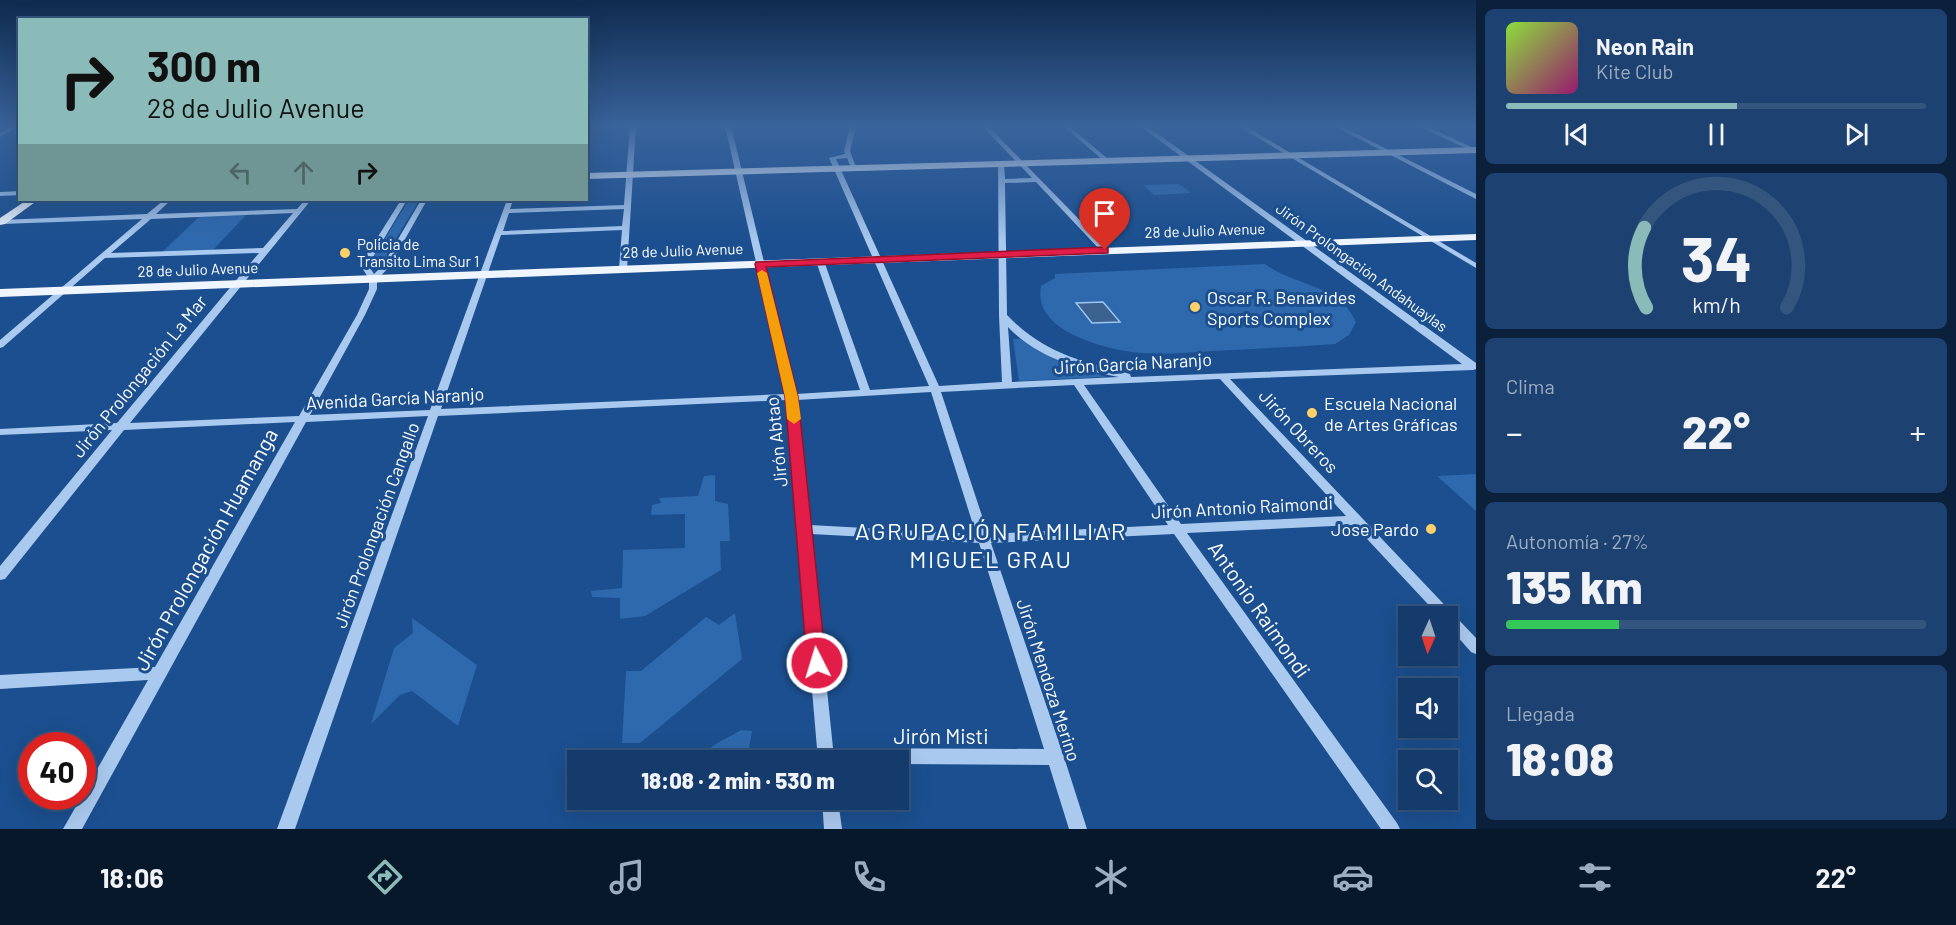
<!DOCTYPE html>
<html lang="es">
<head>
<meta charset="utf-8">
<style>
	:root { --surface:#143b6b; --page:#1d4271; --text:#f1f3f6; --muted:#9dadc1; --line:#33557e; --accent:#8bbbb9 }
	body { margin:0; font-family:Barlow,sans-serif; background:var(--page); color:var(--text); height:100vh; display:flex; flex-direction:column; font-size:22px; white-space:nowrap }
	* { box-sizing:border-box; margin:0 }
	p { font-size:20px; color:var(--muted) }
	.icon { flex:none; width:33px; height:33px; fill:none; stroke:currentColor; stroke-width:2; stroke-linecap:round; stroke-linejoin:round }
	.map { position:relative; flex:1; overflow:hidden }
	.details { display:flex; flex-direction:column; gap:9px; padding:9px; background:#0b203b; width:480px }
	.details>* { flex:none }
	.guide { position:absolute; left:18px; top:18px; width:570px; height:183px; border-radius:0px; box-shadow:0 6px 24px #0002,0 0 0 2px var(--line); background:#8bbbb9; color:#111; overflow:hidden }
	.needle { width:39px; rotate:183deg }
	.tools { position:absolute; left:1398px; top:606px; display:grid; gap:12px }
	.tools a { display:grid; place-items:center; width:60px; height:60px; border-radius:0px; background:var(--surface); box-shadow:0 6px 24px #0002,0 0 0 2px var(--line); font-size:30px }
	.speed { position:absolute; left:18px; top:732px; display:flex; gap:12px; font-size:30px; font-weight:700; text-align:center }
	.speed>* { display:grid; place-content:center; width:78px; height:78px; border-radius:50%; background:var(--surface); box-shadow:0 6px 24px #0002,0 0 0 2px var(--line); line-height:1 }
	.speed .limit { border:9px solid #d22; background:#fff; color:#111 }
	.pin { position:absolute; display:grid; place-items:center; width:51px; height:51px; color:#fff; margin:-62px -26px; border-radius:50% 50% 50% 0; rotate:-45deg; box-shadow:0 0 6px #0007 }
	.pin .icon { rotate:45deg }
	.me { position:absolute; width:66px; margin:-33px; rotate:355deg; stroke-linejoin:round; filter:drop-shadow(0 0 4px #0008) }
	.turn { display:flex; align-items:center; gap:21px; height:126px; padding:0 30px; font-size:27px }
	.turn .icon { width:78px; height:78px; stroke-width:2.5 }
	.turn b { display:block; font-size:42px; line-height:51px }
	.lanes { display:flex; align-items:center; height:57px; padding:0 30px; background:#0003; justify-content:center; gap:30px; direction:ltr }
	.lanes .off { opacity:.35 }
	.big { font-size:45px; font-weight:800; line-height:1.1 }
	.details .widget { flex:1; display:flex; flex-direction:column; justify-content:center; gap:9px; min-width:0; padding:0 21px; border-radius:9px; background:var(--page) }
	.details .dial { align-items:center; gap:0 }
	.dial svg { height:156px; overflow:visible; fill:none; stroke:var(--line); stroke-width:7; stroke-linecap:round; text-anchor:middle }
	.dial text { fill:var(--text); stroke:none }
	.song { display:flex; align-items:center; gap:18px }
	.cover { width:72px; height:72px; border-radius:9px; background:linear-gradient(135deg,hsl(90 70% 55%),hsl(320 70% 35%)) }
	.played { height:6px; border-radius:3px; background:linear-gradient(90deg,var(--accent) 55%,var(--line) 55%) }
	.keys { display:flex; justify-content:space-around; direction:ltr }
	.heat { display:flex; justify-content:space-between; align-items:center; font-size:33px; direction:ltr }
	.charge { height:9px; border-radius:4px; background:linear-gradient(90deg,#34c759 27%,var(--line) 0) }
	.trip { position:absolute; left:567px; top:750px; width:342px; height:60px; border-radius:0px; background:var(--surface); box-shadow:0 6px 24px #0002,0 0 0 2px var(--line); font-weight:800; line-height:60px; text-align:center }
	.tab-bar { display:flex; height:96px; justify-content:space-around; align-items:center; background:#08182b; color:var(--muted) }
	.tab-bar .icon { width:42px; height:42px }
	.tab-bar .selected { color:var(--accent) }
	.tab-bar b { font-size:27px; color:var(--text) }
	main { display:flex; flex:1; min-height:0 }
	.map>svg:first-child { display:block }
	.green { fill:#2e69ad }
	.water { fill:#3c6290; stroke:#9cc4f0; stroke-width:1.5 }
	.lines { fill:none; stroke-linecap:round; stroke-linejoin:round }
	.minor { fill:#a9c9ee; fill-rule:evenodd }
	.major { fill:#f0f6ff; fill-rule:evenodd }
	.route { fill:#e11d48; stroke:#92132f; stroke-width:1.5 }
	.slow { fill:#f59e0b }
	.poi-dot { fill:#ffd166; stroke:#1b4f8f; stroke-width:2 }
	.labels { text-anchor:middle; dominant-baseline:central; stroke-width:6; stroke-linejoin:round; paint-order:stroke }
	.far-street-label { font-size:15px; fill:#fff; stroke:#1b4f8f }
	.far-poi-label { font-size:15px; fill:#fff; stroke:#1b4f8f; text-anchor:start }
	.poi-label { font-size:18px; fill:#fff; stroke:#1b4f8f; text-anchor:start }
	.street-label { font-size:18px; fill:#fff; stroke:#1b4f8f }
	.near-street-label { font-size:21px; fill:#fff; stroke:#1b4f8f }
	.near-neighbourhood-label { font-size:24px; letter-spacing:1.5px; fill:#fff; stroke:#1b4f8f }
</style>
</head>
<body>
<main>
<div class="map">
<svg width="1476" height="829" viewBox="0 0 1476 829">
	<rect width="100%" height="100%" fill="#1b4f8f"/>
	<g class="green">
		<polygon points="1179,184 1191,193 1154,195 1143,185"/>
		<polygon points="409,200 419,200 381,264 369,264"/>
		<polygon points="248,213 211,252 160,254 201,215"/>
		<path d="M1265,264C1294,286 1340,284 1356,322L1349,335L1335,344C1294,347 1253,349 1212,351C1183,353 1154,356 1125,351C1093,345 1033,328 1041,286L1055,278V274Z"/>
		<polygon points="1013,339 1020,339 1074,366 1106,377 1019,381"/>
		<polygon points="1476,474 1476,511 1437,476"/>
		<polygon points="715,475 715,501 728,504 730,541 720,541 721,570 645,616 620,619 620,598 592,597 591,591 622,588 623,550 685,548 685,514 651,515 652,505 661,503 659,498 698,496 704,476"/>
		<polygon points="735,613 742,659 640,743 622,743 626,671 641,671 706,617 719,625"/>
		<polygon points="412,618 477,665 458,726 412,691 400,695 371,724 394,648 413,633"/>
		<path d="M741,730L752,731L747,760H702C706,745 729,738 741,730Z"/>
		<polygon points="622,800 669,800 669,802 584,808 583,803"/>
	</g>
	<polygon class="water" points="1103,302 1120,322 1092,323 1076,303"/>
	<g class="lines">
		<g class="minor">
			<polygon points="12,126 19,126 0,137 0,133"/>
			<path d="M630,126H636L627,269L623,271L619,269L622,230L501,235L441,409L786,394L725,126H731L796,394L860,390L816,261L820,259L824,261L870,390L929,386L829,158L845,154L844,151L850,126H856L850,151L856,167L851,168L847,158L836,159L939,386L1002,382L999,316L998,163L1001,161L1004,163L1005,179L1032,178L982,126H988L1109,250L1108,252H1102L1036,182L1005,183L1007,315C1043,353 1082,362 1130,374L1131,377L1462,364L1140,126H1147L1476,363V369L1473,370L1230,379L1476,638V654L1471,652L1448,626V616H1439L1354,525L1187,533L1397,823L1400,829H1381L1174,534L991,543L1064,757L1087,829H1069L1049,765L898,764V760H818L787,400L438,416L295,829H277L428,416L306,422L82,829H63L148,680L0,689V675L155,667L295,422L124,430L5,579L0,580V566L112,430L0,435V429L117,423L259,253L105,258L3,347L0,348V340L142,219L1,224L0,220L147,214L164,200H171L156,214L297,209L305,200H311L130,423L299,416L357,315L369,289V279L361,266L362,262L401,200H407L370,262L369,266L374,274L383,265L421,200H427L390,266L377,280V289L365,315L310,415L430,410L507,200H513L510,209L624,205ZM624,209L622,226L503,231L509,213ZM293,213L263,248L111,253L151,219ZM1008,327C1036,357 1080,370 1119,377L1012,382ZM1220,379L1346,516L1181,524L1084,385ZM1074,385L1168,525L988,534L941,392ZM931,392L976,534L810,525L797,400ZM811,534L979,543L1044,749L833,748Z"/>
			<polygon points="1063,126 1069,126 1108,159 1108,161 1104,161"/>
			<polygon points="1238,126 1245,126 1476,263 1476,268"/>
			<polygon points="1334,126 1341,126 1476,194 1476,199"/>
			<polygon points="1418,126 1426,126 1476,149 1476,153"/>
			<polygon points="20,191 20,195 0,196 0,192"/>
			<polygon points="822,800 838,800 842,829 824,829"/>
		</g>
		<g class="major">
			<polygon points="1476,147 1476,153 586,179 586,173"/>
			<polygon points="27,200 38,200 5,224 0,225 0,218"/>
			<polygon points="1476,234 1476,240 0,297 0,289"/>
		</g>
	</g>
	<linearGradient id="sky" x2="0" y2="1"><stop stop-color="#0f2b4f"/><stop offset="0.52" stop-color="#39639b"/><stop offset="1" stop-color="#39639b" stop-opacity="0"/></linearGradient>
	<rect width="1476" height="242" fill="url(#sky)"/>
	<polygon class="route" points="1105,247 1108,248 1108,253 766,267 798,397 826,663 823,669 817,671 810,669 807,663 785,397 755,264 756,262"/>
	<polygon class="slow" points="762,270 767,273 798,397 801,419 794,424 787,419 785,397 757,273"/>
	<g class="poi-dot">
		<circle cx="345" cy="253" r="6"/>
		<circle cx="1195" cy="307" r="6"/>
		<circle cx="1312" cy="413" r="6"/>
		<circle cx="1431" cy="529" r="6"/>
	</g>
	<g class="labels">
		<g class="far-street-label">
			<text transform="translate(1205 230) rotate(-2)">28 de Julio Avenue</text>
			<text transform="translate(683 250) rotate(-2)">28 de Julio Avenue</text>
			<text transform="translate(1362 267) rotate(36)">Jirón Prolongación Andahuaylas</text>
			<text transform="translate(198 269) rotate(-2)">28 de Julio Avenue</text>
		</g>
		<g class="far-poi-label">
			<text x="357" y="244">Policia de<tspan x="357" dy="17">Transito Lima Sur 1</tspan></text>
		</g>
		<g class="poi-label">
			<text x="1207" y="297">Oscar R. Benavides<tspan x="1207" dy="21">Sports Complex</tspan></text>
			<text x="1324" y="403">Escuela Nacional<tspan x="1324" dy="21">de Artes Gráficas</tspan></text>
			<text x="1419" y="529" text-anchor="end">Jose Pardo</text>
		</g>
		<g class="street-label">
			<text transform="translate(1133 363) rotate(-3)">Jirón García Naranjo</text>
			<text transform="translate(139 376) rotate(-51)">Jirón Prolongación La Mar</text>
			<text transform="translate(395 398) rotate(-3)">Avenida García Naranjo</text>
			<text transform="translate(1299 431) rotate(47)">Jirón Obreros</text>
			<text transform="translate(776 442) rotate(-96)">Jirón Abtao</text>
			<text transform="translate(1242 507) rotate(-3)">Jirón Antonio Raimondi</text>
			<text transform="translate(376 525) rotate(-70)">Jirón Prolongación Cangallo</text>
			<text transform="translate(1049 680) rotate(72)">Jirón Mendoza Merino</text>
		</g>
		<g class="near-street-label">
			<text transform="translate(205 549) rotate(-61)">Jirón Prolongación Huamanga</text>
			<text transform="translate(1260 609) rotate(55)">Antonio Raimondi</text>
			<text x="941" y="735">Jirón Misti</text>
		</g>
		<g class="near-neighbourhood-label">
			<text x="991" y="530">AGRUPACIÓN FAMILIAR<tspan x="991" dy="28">MIGUEL GRAU</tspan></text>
		</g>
	</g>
</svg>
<div class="tools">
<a><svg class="needle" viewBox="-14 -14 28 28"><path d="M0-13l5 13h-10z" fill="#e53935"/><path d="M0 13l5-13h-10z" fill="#9dadc1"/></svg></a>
<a><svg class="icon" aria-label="sound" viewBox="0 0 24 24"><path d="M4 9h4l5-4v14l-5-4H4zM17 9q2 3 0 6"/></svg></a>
<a><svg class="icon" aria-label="search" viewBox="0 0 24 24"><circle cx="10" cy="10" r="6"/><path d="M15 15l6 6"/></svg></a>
</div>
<div class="speed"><div class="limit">40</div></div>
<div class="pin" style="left:1105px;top:250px;background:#d93025"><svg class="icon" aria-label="arrive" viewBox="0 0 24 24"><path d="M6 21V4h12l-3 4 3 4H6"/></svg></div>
<svg class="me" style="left:817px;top:663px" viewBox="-20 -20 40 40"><circle r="17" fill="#e11d48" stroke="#fff" stroke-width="3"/><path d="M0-11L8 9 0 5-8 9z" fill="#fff"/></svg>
<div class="trip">18:08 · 2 min · 530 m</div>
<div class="guide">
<div class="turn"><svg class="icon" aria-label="right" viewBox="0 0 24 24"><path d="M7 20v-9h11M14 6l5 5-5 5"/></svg><div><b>300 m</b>28 de Julio Avenue</div></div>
<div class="lanes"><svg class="icon off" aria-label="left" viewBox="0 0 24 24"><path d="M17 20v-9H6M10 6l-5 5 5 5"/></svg><svg class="icon off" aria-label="ahead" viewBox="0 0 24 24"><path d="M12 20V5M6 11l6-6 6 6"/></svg><svg class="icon" aria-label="right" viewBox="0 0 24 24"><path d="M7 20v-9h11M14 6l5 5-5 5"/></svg></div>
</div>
</div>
<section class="details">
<div class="widget">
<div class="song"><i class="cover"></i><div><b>Neon Rain</b><p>Kite Club</p></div></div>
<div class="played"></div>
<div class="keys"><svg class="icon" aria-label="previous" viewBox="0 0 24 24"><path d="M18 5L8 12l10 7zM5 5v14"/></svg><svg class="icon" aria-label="pause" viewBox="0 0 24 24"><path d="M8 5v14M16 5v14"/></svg><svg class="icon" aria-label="next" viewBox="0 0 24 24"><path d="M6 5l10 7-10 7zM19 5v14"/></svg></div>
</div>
<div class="widget dial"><svg viewBox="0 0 100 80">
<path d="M14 69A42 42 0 1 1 86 69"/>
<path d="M14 69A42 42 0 0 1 13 28" stroke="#8bbbb9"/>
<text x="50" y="56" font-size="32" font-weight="700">34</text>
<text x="50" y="72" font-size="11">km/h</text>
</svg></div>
<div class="widget"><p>Clima</p>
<div class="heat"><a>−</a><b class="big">22°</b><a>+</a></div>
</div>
<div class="widget"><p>Autonomía · 27%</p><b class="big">135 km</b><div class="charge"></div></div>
<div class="widget"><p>Llegada</p><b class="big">18:08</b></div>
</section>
</main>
<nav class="tab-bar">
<b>18:06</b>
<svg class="icon selected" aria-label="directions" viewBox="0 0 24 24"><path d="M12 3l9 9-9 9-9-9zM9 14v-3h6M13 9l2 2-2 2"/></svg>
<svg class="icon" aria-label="music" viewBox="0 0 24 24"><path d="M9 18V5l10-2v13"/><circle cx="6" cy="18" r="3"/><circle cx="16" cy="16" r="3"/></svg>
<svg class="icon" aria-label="phone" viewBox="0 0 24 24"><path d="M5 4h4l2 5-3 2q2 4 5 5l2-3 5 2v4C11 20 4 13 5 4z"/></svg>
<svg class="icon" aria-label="climate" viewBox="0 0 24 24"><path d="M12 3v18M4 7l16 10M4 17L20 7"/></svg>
<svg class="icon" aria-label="car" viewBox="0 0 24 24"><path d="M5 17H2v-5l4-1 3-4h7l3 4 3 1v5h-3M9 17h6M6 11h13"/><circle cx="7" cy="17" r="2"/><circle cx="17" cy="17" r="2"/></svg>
<svg class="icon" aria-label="filters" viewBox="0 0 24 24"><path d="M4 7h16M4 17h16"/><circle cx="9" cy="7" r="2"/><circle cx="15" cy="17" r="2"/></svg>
<b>22°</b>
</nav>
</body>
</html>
